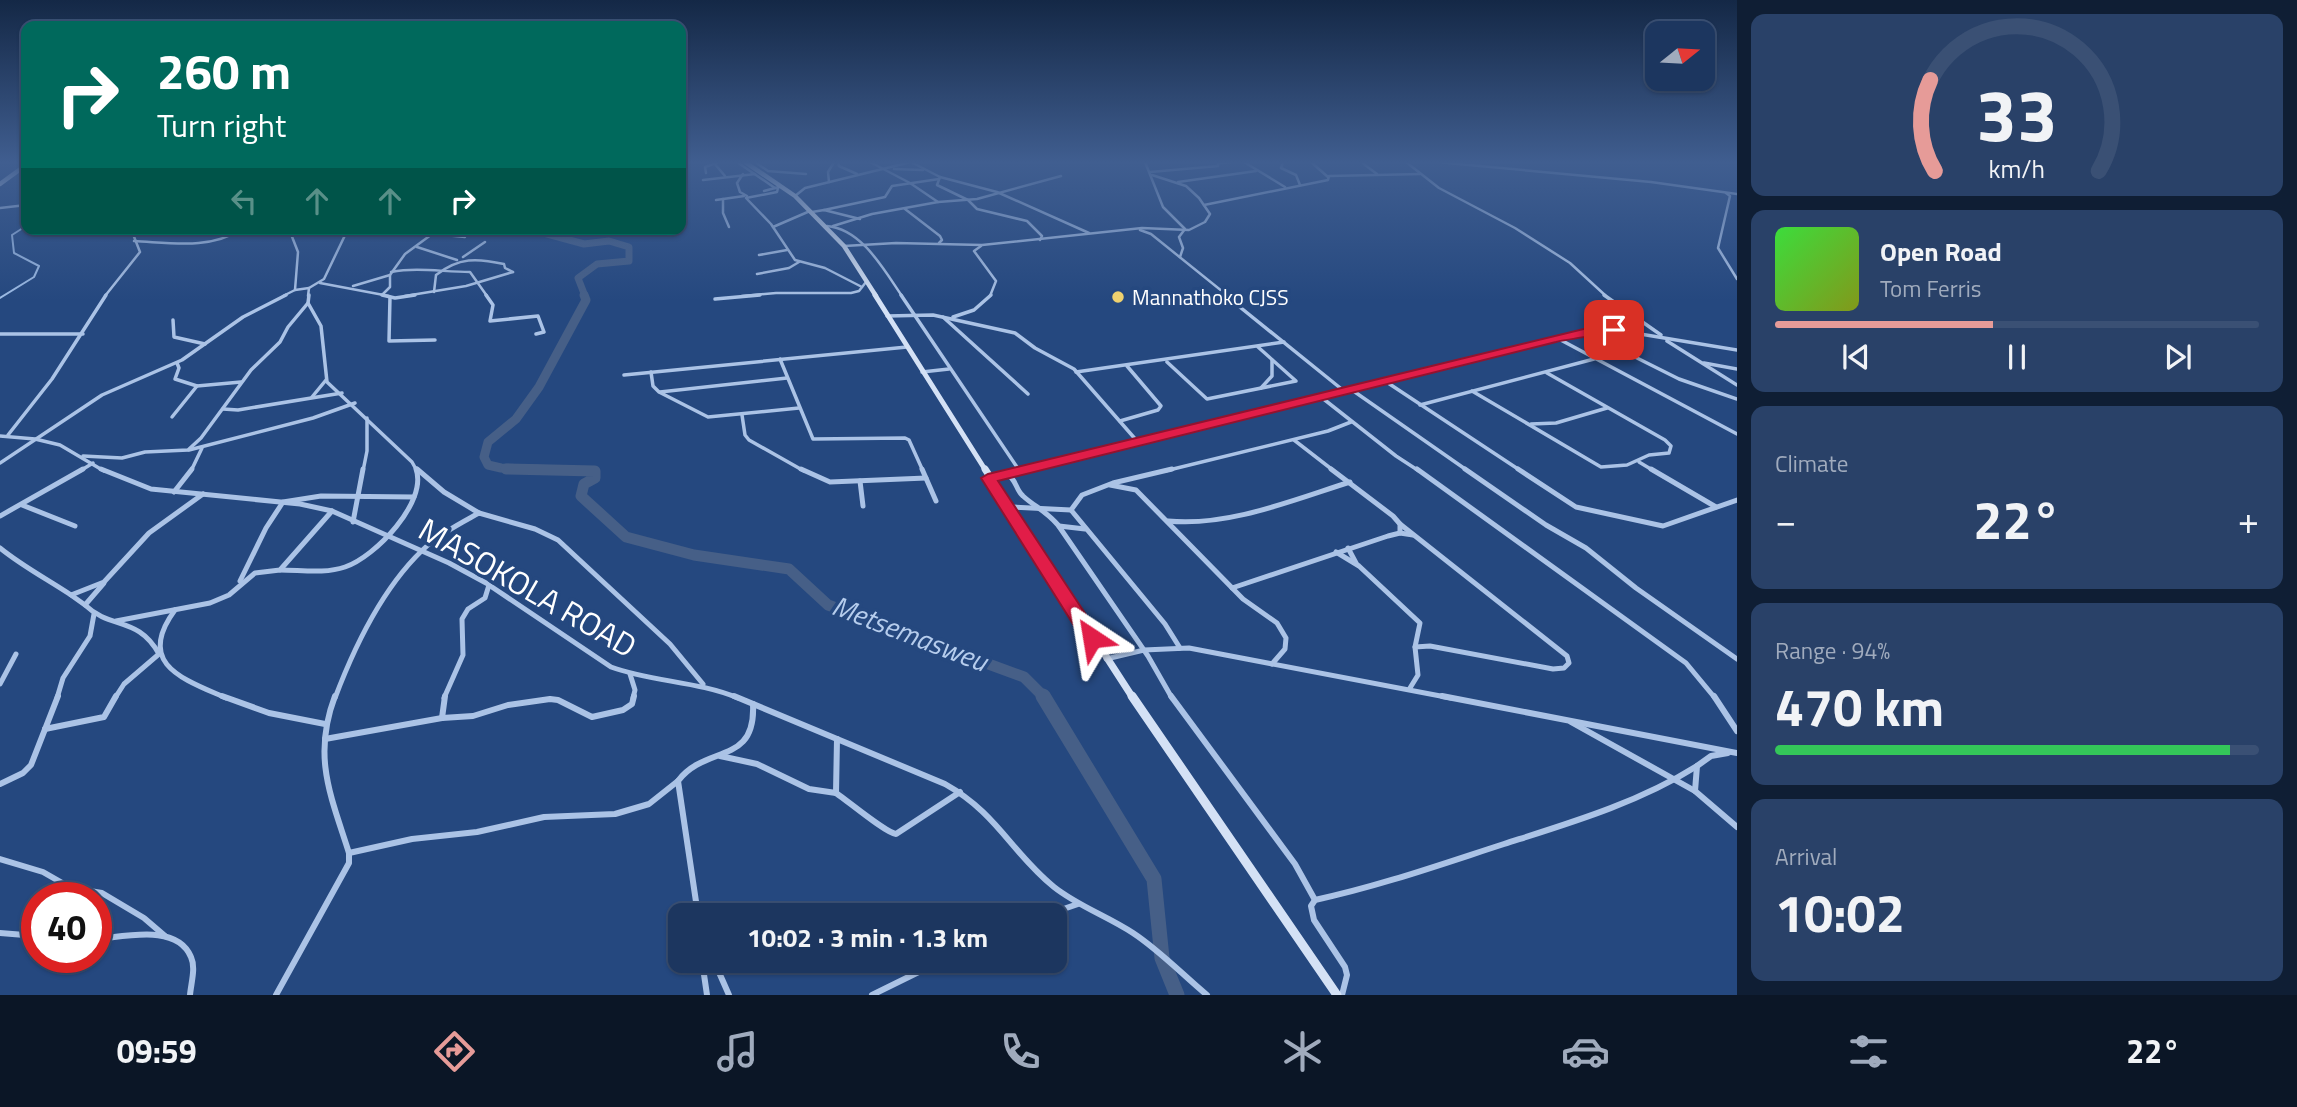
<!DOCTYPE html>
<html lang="en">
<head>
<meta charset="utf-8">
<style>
	:root { --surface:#1c365f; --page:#294168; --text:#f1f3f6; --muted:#a0abbd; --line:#3a5074; --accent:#e69b98 }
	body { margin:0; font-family:"Titillium Web",sans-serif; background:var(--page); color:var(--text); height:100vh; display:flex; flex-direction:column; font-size:26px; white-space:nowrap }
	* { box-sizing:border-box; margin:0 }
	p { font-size:23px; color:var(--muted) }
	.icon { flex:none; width:38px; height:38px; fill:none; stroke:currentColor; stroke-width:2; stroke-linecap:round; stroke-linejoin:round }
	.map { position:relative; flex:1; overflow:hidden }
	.side { display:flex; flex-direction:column; gap:14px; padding:14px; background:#0f1e34; width:560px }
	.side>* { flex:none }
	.hud { position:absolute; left:21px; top:21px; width:665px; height:214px; border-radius:14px; box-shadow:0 2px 5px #0004,0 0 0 2px var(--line); background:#00695c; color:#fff; overflow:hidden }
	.needle { width:46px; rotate:72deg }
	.buttons { position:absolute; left:1645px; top:21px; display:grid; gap:14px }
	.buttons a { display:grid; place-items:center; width:70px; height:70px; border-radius:14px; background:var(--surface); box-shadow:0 2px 5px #0004,0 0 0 2px var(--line); font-size:35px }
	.speed { position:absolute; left:21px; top:882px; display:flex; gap:14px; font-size:35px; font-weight:700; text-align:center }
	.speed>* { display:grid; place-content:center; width:91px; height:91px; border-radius:50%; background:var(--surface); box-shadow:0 2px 5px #0004,0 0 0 2px var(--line); line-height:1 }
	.speed .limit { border:10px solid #d22; background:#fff; color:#111 }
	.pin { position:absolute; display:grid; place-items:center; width:60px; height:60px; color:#fff; margin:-30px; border-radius:14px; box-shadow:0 4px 10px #0006 }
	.me { position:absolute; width:77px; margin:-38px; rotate:327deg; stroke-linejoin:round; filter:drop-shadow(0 0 5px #0008) }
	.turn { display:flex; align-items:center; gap:24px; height:147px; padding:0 21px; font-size:32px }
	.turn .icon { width:91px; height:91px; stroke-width:2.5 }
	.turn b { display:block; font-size:49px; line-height:60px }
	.lanes { display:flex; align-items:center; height:66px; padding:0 21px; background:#0003; justify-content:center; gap:35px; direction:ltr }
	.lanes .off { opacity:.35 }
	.big { font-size:52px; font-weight:700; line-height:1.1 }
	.side .tile { flex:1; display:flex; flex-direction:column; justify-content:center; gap:10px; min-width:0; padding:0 24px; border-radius:14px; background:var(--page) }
	.side .dial { align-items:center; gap:0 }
	.dial svg { height:182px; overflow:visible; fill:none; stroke:var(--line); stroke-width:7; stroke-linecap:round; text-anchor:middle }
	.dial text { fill:var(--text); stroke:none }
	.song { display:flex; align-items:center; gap:21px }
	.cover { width:84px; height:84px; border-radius:10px; background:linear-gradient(135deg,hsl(120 70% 55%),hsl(70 70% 35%)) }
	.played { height:7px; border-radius:4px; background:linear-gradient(90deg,var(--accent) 45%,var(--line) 45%) }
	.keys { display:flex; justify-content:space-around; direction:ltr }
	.heat { display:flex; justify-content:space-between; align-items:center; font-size:38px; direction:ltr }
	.charge { height:10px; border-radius:5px; background:linear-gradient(90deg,#34c759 94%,var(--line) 0) }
	.trip { position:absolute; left:668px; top:903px; width:399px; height:70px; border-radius:14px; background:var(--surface); box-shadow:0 2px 5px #0004,0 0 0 2px var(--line); font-weight:700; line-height:70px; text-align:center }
	.tab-bar { display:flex; height:112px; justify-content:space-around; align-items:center; background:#0b1626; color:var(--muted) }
	.tab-bar .icon { width:49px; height:49px }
	.tab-bar .selected { color:var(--accent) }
	.tab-bar b { font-size:32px; color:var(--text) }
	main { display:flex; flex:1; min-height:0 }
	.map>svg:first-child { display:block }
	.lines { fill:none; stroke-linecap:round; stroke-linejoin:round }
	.stream { stroke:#9fbde6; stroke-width:2 }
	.river-far3 { stroke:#465f87; stroke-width:7 }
	.river-far2 { stroke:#465f87; stroke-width:9 }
	.river-far1 { stroke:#465f87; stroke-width:11 }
	.river { stroke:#465f87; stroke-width:15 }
	.street-far3 { stroke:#abc3e6; stroke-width:2.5 }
	.street-far2 { stroke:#abc3e6; stroke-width:3.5 }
	.street-far1 { stroke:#abc3e6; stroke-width:5 }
	.street { stroke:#abc3e6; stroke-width:6 }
	.secondary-far3 { stroke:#d4e1f5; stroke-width:4.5 }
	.secondary-far2 { stroke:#d4e1f5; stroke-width:5 }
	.secondary-far1 { stroke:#d4e1f5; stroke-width:7 }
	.secondary { stroke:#d4e1f5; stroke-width:9 }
	.route { fill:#e11d48; stroke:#92132f; stroke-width:2 }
	.poi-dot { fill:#efd16f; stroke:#25487f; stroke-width:2.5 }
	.labels { text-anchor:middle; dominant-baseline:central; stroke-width:7; stroke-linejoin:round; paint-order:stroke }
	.far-poi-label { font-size:21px; fill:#fff; stroke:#25487f; text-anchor:start }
	.water-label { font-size:28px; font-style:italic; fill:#b6cded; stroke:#25487f }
	.near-street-label { font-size:32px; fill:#fff; stroke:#25487f }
</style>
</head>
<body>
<main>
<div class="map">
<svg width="1737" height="995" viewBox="0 0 1737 995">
	<rect width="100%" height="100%" fill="#25487f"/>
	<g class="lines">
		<polyline class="stream" points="0,298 34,277 39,266 14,253 12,235 26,226"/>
		<polyline class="river-far3" points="529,229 584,244 609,241 629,247 629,261 597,264 578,278 585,296"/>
		<polyline class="river-far2" points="584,295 586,300 539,387 516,419 488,442 484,457 488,465 501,468 591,471"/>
		<polyline class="river-far1" points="506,469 595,471 595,478 584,484 581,496 626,537 694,555 789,569 828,605 1024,677 1045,698"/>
		<polyline class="river" points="1043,696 1154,879 1162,958 1177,995"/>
		<g class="street-far3">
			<polyline points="737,162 775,188 779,187"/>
			<polyline points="755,162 768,171 806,174"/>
			<polyline points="838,162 839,166 857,174"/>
			<polyline points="870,162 910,183 938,202"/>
			<polyline points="911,162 940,177 997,192 1089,233"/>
			<polyline points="1145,162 1163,207 1185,229 1179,237 1183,248 1180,257"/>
			<polyline points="1244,162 1285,187"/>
			<polyline points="1283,162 1281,168 1296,175 1300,185"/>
			<polyline points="1311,162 1328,177"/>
			<polyline points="1361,162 1377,174"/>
			<polyline points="1406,162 1439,188 1515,228 1570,263 1606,296"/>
			<polyline points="1437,162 1651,182 1737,194"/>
			<polyline points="714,163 725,176"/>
			<polyline points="1219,163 1238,162"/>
			<polyline points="894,169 923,170"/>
			<polyline points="1150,172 1218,166 1218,162"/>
			<polyline points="706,173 705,167 719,162"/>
			<polyline points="743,174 737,183 740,192 747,196"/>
			<polyline points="940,177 937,185 968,200 977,209 1027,221 1042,236 1040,240"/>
			<polyline points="703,180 755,174"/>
			<polyline points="829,182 828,172 834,162"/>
			<polyline points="1178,182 1256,171"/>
			<polyline points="779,184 777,192 746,198 771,224 795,260 825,268 862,287"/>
			<polyline points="764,191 775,188"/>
			<polyline points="1726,193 1730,196 1718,248 1737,279"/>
			<polyline points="795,196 805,188 911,162"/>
			<polyline points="723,199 723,213 729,227"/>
			<polyline points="716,200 744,196"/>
			<polyline points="1204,205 1328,180 1329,176 1420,174"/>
			<polyline points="0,208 26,205"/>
			<polyline points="905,209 940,236 942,240 939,243"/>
			<polyline points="824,210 885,197 892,186 939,179"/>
			<polyline points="812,212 824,210 860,219"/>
			<path d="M827,226C862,229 884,270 902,296"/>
			<polyline points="833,226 872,214 938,202 977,199 1061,176"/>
			<polyline points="773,227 810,211"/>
			<polyline points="1140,230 1151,234 1228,296"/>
			<polyline points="434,234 465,237"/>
			<path d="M134,241C173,243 208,250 243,229"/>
			<polyline points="844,246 896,243 982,245 1142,228 1189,230 1205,222 1210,214 1199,198 1186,186 1152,175"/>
			<polyline points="981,246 974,251 996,281 990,296"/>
			<polyline points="417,247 457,260"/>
			<polyline points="759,255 787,250"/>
			<polyline points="463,257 485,242"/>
			<path d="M391,272C417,267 443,272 470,272L487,296"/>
			<polyline points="757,274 789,268 799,262"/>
			<polyline points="320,283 389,296"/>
			<polyline points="353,286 390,275 405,254 439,229"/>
			<polyline points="309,288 324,279 348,229"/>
			<polyline points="295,290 309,288 308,296"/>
			<path d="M434,292L436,275C459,257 477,258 504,264L505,268L513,272"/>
			<polyline points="383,294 390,287 390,275"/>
			<polyline points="105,296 140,252 131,229"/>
			<polyline points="283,296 295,290 298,252 289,229"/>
			<polyline points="405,296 466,286 513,272"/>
			<polyline points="742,296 776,293 851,293 859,291 866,282"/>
		</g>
		<g class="street-far2">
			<polyline points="309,295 308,303 321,326 327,382 412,462 417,471"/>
			<polyline points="382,295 395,298 415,295"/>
			<polyline points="486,295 493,305 490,321 538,316 544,332 536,334"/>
			<polyline points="901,295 1019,470"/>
			<polyline points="1225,295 1344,391"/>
			<polyline points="1604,295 1661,335"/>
			<polyline points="390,297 389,341 435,340"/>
			<polyline points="715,299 760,295"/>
			<polyline points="887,316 933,315 1015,333 1035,348 1074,369 1137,441"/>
			<polyline points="943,317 1028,394"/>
			<polyline points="953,317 974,310 991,295"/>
			<polyline points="173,320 174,337 205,344"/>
			<polyline points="1585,332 1679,379 1737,399"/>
			<polyline points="0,334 83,334"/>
			<polyline points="1557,338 1737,434"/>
			<polyline points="1667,341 1737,385"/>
			<polyline points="780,359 813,439 905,438 909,440 923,471"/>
			<polyline points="1167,362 1207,399 1296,381 1258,347"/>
			<polyline points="1704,363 1737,369"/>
			<polyline points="651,372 653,386 659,392 708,417 799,408"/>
			<polyline points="922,372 949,369"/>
			<polyline points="1076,372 1284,342"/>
			<polyline points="624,375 907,347"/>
			<polyline points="1385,381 1521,471"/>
			<polyline points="197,386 241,382"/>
			<polyline points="1261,388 1272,376 1272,360"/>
			<polyline points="1352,390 1468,471"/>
			<polyline points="1472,391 1601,467 1627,465 1649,455 1669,453 1671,446 1665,440 1547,373"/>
			<polyline points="660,392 787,378"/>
			<polyline points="312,397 326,380"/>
			<polyline points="1321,397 1396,456 1419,471"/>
			<polyline points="1420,405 1594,359"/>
			<polyline points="223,409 238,410 342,393"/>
			<polyline points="742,415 745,435 749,440 804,471"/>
			<polyline points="172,417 197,386 175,379 179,368 177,363"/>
			<polyline points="1120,421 1158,410 1161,406 1127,366"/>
			<polyline points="1531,424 1556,423 1607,408"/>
			<polyline points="8,435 52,379 106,295"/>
			<polyline points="0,436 35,439 60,445 104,471"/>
			<polyline points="1294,440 1334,471"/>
			<polyline points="189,450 313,418 355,403"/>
			<polyline points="83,456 122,458 145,452 188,450 201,438 251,370 280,342 288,327 308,303"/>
			<polyline points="1639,462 1654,471"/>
			<polyline points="0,463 102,395 182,360 243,317 286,295"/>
			<polyline points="80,471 93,463"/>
			<polyline points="191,471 202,448"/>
			<polyline points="363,471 367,451 367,418"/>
			<polyline points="1021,471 1584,331 1622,331 1737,350"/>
			<polyline points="1165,471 1328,431 1351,422"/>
		</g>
		<g class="street-far1">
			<path d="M101,469L151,489L300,504L332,511L449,563L486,583L611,667C652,682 697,681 738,698"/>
			<polyline points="417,469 444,492 479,513"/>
			<polyline points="801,469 830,482 926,478"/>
			<polyline points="922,469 936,501"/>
			<polyline points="1331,469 1393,516 1400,524 1400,533"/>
			<polyline points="1417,469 1686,663 1715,698"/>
			<polyline points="1465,469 1546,525 1586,548 1636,588 1737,659"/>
			<polyline points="1518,469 1576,507 1663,526 1737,500"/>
			<polyline points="1651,469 1716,507"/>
			<path d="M1007,474C1017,480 1015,489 1023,496C1035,507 1045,510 1058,525L1148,656L1172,698"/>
			<polyline points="991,478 1028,469"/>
			<polyline points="860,481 863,506"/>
			<polyline points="1110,485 1136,490 1243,599 1277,623 1286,638 1285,649 1272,664"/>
			<polyline points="174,492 192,469"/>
			<polyline points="22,505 75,526"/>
			<polyline points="1011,507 1071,510 1082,495 1113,483 1172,469"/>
			<polyline points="1071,510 1165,624 1180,648"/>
			<polyline points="0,516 83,469"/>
			<path d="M1168,521C1228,527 1293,500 1350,482"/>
			<polyline points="353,522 363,469"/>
			<polyline points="1400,524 1567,656 1569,663 1564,668 1553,669 1430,646 1415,647"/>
			<polyline points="1059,526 1085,529"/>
			<path d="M0,548C22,566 47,579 71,595L104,582L149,533L203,494"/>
			<polyline points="1348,548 1356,563"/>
			<polyline points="1336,552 1359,566 1420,623 1415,647 1418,675 1410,688"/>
			<path d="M280,570C301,570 325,574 345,567C375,557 428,502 416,469"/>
			<polyline points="240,581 266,528 283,502 321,496 414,497"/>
			<polyline points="1232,588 1388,536 1400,533 1413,535"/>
			<polyline points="71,595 85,605 104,583"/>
			<path d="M85,605C111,630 138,616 159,654L124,684L115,698"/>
			<path d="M175,610C135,664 183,679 226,698"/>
			<polyline points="116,621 210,603 229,595 255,573 280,570 332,511"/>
			<polyline points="1106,659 1144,650 1189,648 1451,698"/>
			<polyline points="630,674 635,690 633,698"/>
			<polyline points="0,684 16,654"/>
			<polyline points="57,698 63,678 90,636 94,614"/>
			<path d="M335,698C355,645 384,584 428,545C443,532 461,523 479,513L535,529L558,540L670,644L703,684"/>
			<polyline points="444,698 463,655 462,619 468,609 485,598 489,585"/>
		</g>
		<g class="street">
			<polyline points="222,696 269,713 325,724"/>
			<path d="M734,696L945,784C997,813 1011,852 1054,887C1078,906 1107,916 1133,933C1159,950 1183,975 1207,995"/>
			<polyline points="1171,696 1295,864 1315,900"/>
			<polyline points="1442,696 1737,753"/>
			<polyline points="1714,696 1737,731"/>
			<polyline points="442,718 445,696"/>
			<polyline points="1571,722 1695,791"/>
			<polyline points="45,729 104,717 116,696"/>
			<polyline points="325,739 442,718 473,716 508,705 550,699 558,700 592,717 623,710 632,704 634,696"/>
			<path d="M837,739L836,793C849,802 886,833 896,834L960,792"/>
			<polyline points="1728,753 1711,756 1697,766 1695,791 1737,827"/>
			<polyline points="720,756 757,764 809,789 836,793"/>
			<polyline points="0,784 23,773 31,765 58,696"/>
			<polyline points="349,853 412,839 477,832 544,817 615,814 649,804 678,781"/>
			<polyline points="0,859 43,872 71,888 102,893 144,918 165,936"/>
			<path d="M698,915L678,781C706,744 756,766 753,704"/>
			<polyline points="1046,915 1078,904"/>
			<polyline points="0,933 37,936"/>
			<path d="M96,939C124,937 177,923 191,957C196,968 191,983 190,995"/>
			<polyline points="702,961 707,995"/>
			<polyline points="714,961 729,995"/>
			<path d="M276,995L349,863V853C331,796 312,757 335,696"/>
			<polyline points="872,995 941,961"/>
			<path d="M1342,995L1347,975L1345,967L1314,920L1311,906L1315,900C1380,886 1442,864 1504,844C1570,823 1638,803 1697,766"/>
		</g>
		<g class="secondary-far3">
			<polyline points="745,162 795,196 844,246 876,296"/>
			<polyline points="0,184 26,165"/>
		</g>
		<polyline class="secondary-far2" points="875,295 986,471"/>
		<polyline class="secondary-far1" points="985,469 1133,698"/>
		<polyline class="secondary" points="1132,696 1337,995"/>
	</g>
	<linearGradient id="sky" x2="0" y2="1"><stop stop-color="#142846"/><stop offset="0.54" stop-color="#405e90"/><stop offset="1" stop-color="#405e90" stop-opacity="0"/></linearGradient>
	<rect width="1737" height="301" fill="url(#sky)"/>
	<path class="route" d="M1596,326H1614L1620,330C1617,333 1567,339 1556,342L998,481L1098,633L1101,638L1098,643H1085L981,478L988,474Z"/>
	<circle class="poi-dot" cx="1118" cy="297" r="7"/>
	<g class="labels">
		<g class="far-poi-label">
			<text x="1132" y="297">Mannathoko CJSS</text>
		</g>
		<g class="water-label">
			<text transform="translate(910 633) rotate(21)">Metsemasweu</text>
		</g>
		<g class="near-street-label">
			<text transform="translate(528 587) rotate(30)">MASOKOLA ROAD</text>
		</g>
	</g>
</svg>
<div class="buttons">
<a><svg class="needle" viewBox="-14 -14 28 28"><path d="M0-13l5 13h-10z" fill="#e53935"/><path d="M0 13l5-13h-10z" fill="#a0abbd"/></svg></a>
</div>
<div class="speed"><div class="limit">40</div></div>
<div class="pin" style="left:1614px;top:330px;background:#d93025"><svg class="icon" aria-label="arrive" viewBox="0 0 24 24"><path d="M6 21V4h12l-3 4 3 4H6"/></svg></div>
<svg class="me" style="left:1092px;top:638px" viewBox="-20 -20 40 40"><path d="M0-17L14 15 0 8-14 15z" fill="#e11d48" stroke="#fff" stroke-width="4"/></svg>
<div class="trip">10:02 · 3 min · 1.3 km</div>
<div class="hud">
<div class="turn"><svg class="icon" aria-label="right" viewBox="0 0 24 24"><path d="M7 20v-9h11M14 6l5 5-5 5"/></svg><div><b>260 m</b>Turn right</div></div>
<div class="lanes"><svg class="icon off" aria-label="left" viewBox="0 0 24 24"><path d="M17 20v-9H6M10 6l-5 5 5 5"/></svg><svg class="icon off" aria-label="ahead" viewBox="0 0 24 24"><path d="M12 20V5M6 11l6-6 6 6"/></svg><svg class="icon off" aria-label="ahead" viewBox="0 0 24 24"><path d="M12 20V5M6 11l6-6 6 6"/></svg><svg class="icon" aria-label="right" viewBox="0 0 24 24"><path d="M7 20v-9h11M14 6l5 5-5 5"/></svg></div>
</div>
</div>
<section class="side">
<div class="tile dial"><svg viewBox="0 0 100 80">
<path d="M14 69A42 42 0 1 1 86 69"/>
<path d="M14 69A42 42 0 0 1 12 29" stroke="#e69b98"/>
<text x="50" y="56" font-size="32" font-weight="700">33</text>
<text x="50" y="72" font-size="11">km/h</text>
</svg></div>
<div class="tile">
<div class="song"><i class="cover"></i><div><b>Open Road</b><p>Tom Ferris</p></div></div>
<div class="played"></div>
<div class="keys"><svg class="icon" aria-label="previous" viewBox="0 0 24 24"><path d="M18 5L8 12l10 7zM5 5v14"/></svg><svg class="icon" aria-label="pause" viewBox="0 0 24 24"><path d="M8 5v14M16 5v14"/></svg><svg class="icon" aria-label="next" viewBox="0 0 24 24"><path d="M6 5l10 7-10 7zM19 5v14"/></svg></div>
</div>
<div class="tile"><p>Climate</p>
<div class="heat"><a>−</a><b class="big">22°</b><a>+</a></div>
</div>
<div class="tile"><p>Range · 94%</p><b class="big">470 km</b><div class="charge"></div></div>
<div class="tile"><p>Arrival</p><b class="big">10:02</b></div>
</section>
</main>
<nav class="tab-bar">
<b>09:59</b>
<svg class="icon selected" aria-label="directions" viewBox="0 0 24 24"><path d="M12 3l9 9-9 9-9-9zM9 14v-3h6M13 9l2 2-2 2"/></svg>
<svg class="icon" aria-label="music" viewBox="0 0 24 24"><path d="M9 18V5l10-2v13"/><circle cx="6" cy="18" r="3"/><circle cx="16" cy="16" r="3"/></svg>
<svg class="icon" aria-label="phone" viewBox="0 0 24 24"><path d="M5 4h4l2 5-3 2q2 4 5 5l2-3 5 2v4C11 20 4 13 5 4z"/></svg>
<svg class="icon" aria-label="climate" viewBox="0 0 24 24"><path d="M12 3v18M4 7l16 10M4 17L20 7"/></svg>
<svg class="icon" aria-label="car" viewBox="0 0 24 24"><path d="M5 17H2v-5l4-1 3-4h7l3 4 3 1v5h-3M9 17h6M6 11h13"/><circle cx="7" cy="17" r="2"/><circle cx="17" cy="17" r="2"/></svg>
<svg class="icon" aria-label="filters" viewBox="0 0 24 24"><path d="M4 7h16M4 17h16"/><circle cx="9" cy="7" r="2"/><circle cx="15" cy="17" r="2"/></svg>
<b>22°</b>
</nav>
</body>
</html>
